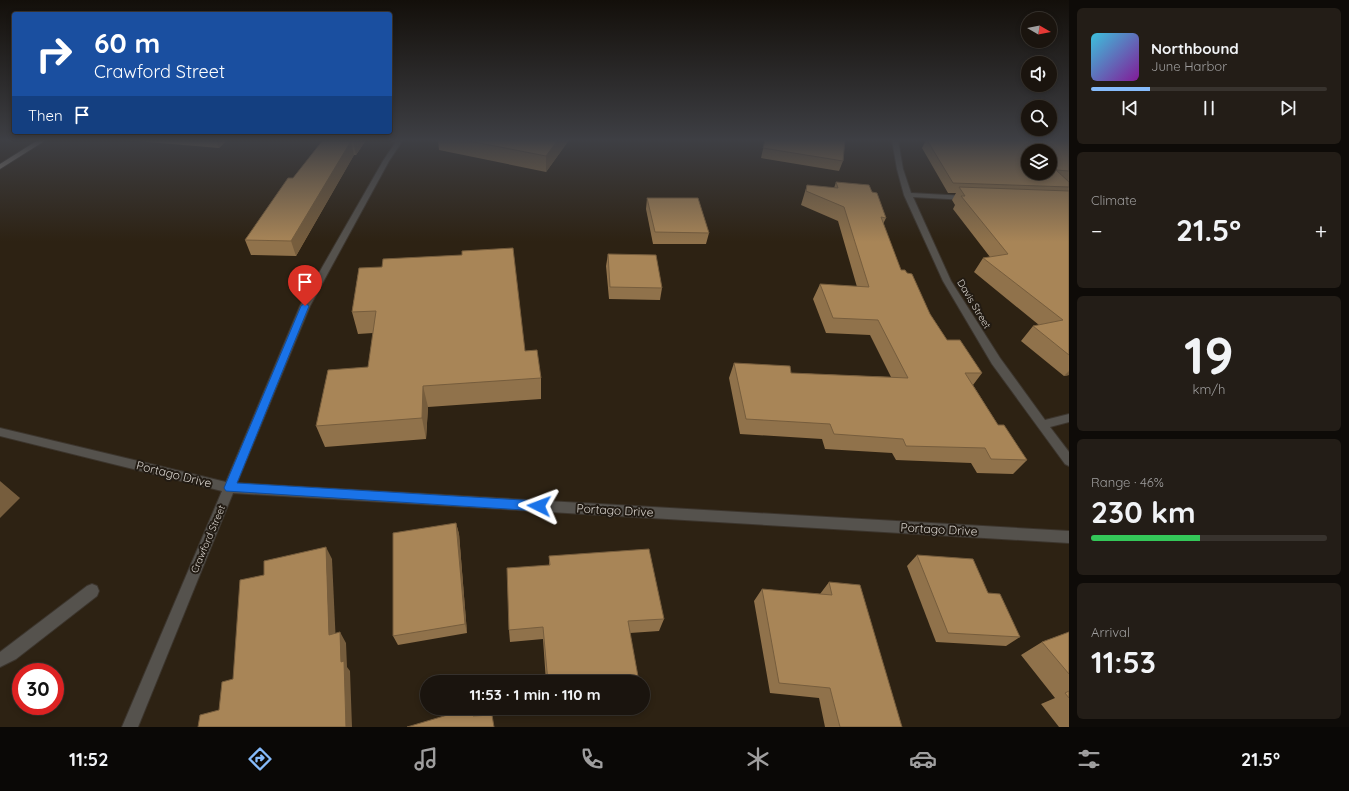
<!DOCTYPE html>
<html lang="en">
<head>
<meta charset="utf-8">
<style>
	:root { --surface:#1a140e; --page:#231d17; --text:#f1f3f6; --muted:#9f9e9e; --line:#38332e; --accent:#86bbfb }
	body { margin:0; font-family:Quicksand,sans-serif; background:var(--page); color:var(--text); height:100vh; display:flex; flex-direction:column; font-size:15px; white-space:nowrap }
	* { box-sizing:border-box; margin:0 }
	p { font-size:13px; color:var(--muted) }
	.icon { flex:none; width:22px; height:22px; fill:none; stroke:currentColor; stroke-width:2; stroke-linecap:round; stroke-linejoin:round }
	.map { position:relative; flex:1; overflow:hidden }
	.details { display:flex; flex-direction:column; gap:8px; padding:8px; background:#0e0b08; width:280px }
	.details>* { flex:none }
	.hud { position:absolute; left:12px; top:12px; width:380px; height:122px; border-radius:4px; box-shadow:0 2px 6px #0003,0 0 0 1px var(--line); background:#1a4fa0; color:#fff; overflow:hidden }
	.needle { width:26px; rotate:99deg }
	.controls { position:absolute; left:1021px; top:12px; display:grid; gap:8px }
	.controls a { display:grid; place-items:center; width:36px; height:36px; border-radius:50%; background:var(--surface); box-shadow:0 2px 6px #0003,0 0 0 1px var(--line); font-size:20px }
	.speed { position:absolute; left:12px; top:663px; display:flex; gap:8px; font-size:20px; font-weight:700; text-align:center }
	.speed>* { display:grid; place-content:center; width:52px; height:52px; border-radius:50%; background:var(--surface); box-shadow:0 2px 6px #0003,0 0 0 1px var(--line); line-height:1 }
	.speed .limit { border:6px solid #d22; background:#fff; color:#111 }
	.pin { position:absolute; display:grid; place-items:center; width:34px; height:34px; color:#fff; margin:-41px -17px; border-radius:50% 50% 50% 0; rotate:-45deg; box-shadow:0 0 4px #0007 }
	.pin .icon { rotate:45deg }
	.me { position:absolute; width:44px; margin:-22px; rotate:273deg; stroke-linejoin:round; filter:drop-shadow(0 0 3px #0008) }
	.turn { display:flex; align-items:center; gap:14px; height:84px; padding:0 16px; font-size:18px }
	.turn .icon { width:52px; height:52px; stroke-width:2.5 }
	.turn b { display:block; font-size:28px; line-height:34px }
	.then { display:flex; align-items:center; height:38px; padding:0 16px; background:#0003; gap:8px; font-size:15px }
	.big { font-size:30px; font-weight:700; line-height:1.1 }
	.details .tile { flex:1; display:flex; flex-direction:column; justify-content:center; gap:6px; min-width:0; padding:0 14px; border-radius:6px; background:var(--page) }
	.details .dial { align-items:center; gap:0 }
	.dial b { font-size:52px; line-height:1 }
	.song { display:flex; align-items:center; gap:12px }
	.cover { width:48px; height:48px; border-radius:6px; background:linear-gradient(135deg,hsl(190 70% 55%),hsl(290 70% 35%)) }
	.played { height:4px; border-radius:2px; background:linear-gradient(90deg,var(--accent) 25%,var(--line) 25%) }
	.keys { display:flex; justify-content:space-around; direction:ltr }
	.heat { display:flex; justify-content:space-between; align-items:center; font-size:22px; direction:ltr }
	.charge { height:6px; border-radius:3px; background:linear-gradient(90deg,#34c759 46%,var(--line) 0) }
	.trip { position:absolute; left:420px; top:675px; width:230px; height:40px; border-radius:20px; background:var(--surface); box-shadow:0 2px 6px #0003,0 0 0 1px var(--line); font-weight:700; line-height:40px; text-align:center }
	.tab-bar { display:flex; height:64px; justify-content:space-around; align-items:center; background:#0a0806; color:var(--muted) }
	.tab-bar .icon { width:28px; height:28px }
	.tab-bar .current { color:var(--accent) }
	.tab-bar b { font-size:18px; color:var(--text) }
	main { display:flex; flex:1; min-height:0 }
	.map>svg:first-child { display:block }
	.built { fill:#2d2213; fill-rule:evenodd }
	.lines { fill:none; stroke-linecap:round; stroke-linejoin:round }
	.minor-casing { stroke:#3c352d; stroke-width:2 }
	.major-casing { stroke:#3c352d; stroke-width:2 }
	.minor { fill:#55524d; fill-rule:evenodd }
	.major { fill:#8e877d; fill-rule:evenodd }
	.wall { fill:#90724b }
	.shaded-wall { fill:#765d3d }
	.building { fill:#a88557; stroke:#765d3d; fill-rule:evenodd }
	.route { fill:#1a73e8; stroke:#114b97 }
	.labels { text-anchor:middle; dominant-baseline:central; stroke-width:4; stroke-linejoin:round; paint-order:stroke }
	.street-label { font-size:10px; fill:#dbd6d0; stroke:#221b13 }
	.near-street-label { font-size:12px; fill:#dbd6d0; stroke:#221b13 }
</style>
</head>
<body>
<main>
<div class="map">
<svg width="1069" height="727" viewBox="0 0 1069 727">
	<rect width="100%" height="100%" fill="#221b13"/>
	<path class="built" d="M0,140H1069V727H0ZM1028,151H1050V173H1028ZM21,672H55V706H21ZM427,682H643V708H427Z"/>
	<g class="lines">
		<g class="minor-casing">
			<g id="minor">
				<polygon points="397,140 403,140 389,161 310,306 237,483 1069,531 1069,543 233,493 138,727 122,727 222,491 0,436 0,428 226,482 300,306 383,161"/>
				<polygon points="892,140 898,140 903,169 911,193 966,196 970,198 966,200 913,197 951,281 1000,358 1045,420 1069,414 1069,422 1050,427 1069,452 1069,466 1065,464 992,364 943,281 904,195 897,169"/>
				<polygon points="92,584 97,586 99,591 97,596 16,659 0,667 0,652 87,586"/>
			</g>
		</g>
		<g class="major-casing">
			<polygon id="major" points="38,140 46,140 0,169 0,164"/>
		</g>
		<use href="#minor" class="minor"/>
		<use href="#major" class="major"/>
	</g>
	<g class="wall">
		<polygon points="124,140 227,140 219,148"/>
		<polygon points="323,140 366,140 356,155 354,155 296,256 251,255 245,240"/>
		<polygon points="438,140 569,140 546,172 439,150"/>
		<polygon points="765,140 845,140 843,161 839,171 761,158"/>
		<polygon points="926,140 1069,140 1069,181 1068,181 1069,182 1069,375 1064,376 1021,341 1033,326 1039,325 974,272 983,258 990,257 953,209 955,205 952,200 956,193 948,193 922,148"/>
		<polygon points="836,182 872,192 886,218 883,224 901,270 907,273 930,314 947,340 982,373 973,385 998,425 1027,460 1013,474 977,473 971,463 896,460 892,453 825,449 822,439 740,434 729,378 734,363 791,373 891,377 870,335 826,333 813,299 820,284 857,287 838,221 801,205 807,185 834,188"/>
		<polygon points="647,198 709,233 706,244 653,244 646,209"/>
		<polygon points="608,254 662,288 660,300 609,299 606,266"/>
		<polygon points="359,268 525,351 541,378 541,399 428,407 426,439 325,447 316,426 368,367 373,333 358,334 352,312"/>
		<polygon points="456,523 459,534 467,633 398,645 393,636"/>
		<polygon points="917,555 988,593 1020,637 1006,646 936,642 907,566"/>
		<polygon points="549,556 664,619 659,631 630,633 639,682 546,682 543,639 510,642 509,630 549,565"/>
		<polygon points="829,582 902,727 825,727 819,698 770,693 754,601 762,589 820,594"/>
		<polygon points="1069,632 1069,727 1059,727 1041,704 1055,698 1021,655 1042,642"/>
	</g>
	<g class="shaded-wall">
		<polygon points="216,140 227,140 219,148"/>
		<polygon points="354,140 366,140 356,155 353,141"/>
		<polygon points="558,140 569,140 546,172 546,156"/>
		<polygon points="351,141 354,155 296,256 291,241"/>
		<polygon points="1069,371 1069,375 1064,376"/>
		<polygon points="423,386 428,407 426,439 422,418"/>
		<polygon points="0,481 20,498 0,518"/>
		<polygon points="456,523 459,534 467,633 465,624"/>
		<polygon points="326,547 332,559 336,645 329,635"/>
		<polygon points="340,632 346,643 347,667 350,671 352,727 346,727 341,662"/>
	</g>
	<g class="building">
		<polygon points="323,140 354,140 351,141 291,241 245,240 288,178 293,178"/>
		<polygon points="464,140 558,140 546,156"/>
		<polygon points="765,140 845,140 843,161 763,148"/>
		<path d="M927,140H1069V171L1056,170L1069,182V187L953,183ZM1028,151H1050V173H1028Z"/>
		<polygon points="836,182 869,185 872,192 877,193 886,218 881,217 901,270 905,270 907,273 912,274 930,314 947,340 960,340 982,373 965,373 998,425 1004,425 1027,460 991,459 985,448 906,446 903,439 834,434 830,424 746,419 734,363 790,366 791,373 908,378 878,320 833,318 820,284 869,287 844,207 806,191 807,185 838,188"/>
		<polygon points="959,187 1069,191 1069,355 1033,326 1063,320 983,258 1008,254 961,196 965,196"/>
		<polygon points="647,198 698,198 709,233 655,232"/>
		<polygon points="513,248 525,351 537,350 541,378 423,386 422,418 316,426 328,370 368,367 376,311 352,312 359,268 382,267 383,259 462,255 462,251"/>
		<polygon points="608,254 656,255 662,288 610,287"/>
		<polygon points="456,523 465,624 393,636 393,533"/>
		<polygon points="326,547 329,635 340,632 341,662 344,661 346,727 198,727 200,715 219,710 222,682 233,679 240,580 264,575 264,561"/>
		<polygon points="649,549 664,619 628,621 639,682 548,682 543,627 509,630 507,568 550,565 549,556"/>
		<polygon points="917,555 973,559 988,593 1000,594 1020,637 948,633"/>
		<polygon points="829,582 860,585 902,727 840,727 830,688 779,683 762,589 832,595"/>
		<polygon points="1069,632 1069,674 1042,642"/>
		<polygon points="1069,691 1069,698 1065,693"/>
		<polygon points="471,708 472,708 473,716 492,715 494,727 407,727"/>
	</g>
	<linearGradient id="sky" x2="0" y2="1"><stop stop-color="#130f0a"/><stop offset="0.58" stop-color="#3e3f44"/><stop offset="1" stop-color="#3e3f44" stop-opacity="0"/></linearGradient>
	<rect width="1069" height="242" fill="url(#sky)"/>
	<polygon class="route" points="305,303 309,306 237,483 539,501 543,502 545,506 543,509 539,511 226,491 224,488 301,306"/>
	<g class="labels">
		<g class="street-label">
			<text transform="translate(974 304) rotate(59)">Davis Street</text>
			<text transform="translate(208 539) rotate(-67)">Crawford Street</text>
		</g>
		<g class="near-street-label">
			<text transform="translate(174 474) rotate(14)">Portago Drive</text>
			<text transform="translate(615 510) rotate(3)">Portago Drive</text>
			<text transform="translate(939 529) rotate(3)">Portago Drive</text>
		</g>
	</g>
</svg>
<div class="controls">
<a><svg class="needle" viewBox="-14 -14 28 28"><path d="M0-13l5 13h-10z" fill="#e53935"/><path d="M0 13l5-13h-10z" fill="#9f9e9e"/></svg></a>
<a><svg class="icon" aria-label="sound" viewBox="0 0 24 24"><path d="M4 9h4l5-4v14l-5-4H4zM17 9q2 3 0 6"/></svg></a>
<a><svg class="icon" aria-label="search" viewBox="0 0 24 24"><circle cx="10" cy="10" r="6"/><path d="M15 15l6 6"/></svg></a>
<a><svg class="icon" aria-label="layers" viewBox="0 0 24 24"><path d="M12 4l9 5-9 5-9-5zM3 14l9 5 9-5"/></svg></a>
</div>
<div class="speed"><div class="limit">30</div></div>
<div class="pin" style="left:305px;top:306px;background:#d93025"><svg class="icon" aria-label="arrive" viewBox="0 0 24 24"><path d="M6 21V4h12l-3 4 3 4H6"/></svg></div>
<svg class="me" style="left:539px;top:506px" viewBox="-20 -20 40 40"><path d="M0-17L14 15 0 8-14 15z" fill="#1a73e8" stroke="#fff" stroke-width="4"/></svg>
<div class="trip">11:53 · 1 min · 110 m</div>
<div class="hud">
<div class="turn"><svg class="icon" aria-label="right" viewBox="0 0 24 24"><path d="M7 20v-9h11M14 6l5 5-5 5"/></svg><div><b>60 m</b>Crawford Street</div></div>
<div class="then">Then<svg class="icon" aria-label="arrive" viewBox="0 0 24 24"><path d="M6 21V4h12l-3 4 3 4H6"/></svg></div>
</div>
</div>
<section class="details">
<div class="tile">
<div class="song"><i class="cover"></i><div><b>Northbound</b><p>June Harbor</p></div></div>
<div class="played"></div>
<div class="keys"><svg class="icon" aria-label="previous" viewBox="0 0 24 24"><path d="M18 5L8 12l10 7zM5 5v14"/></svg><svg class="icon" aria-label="pause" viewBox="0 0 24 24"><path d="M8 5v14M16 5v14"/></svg><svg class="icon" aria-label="next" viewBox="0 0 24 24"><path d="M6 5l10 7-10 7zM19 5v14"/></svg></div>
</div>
<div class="tile"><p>Climate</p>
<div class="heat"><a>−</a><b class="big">21.5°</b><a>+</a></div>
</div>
<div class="tile dial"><b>19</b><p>km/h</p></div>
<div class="tile"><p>Range · 46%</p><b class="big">230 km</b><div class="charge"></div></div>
<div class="tile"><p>Arrival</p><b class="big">11:53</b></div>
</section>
</main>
<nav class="tab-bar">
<b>11:52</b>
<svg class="icon current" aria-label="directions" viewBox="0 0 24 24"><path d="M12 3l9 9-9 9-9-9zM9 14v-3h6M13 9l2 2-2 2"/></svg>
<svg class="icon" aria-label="music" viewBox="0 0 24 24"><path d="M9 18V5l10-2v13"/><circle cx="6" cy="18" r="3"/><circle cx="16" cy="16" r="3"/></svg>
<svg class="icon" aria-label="phone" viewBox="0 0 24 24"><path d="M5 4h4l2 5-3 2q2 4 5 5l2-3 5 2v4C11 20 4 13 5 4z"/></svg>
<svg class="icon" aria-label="climate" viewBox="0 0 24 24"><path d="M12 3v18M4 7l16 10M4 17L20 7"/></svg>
<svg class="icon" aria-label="car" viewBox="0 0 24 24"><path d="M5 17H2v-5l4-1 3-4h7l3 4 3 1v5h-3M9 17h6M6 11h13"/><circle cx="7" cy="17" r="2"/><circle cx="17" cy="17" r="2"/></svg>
<svg class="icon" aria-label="filters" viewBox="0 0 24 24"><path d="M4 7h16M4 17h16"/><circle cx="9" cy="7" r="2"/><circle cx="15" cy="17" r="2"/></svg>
<b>21.5°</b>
</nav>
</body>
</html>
